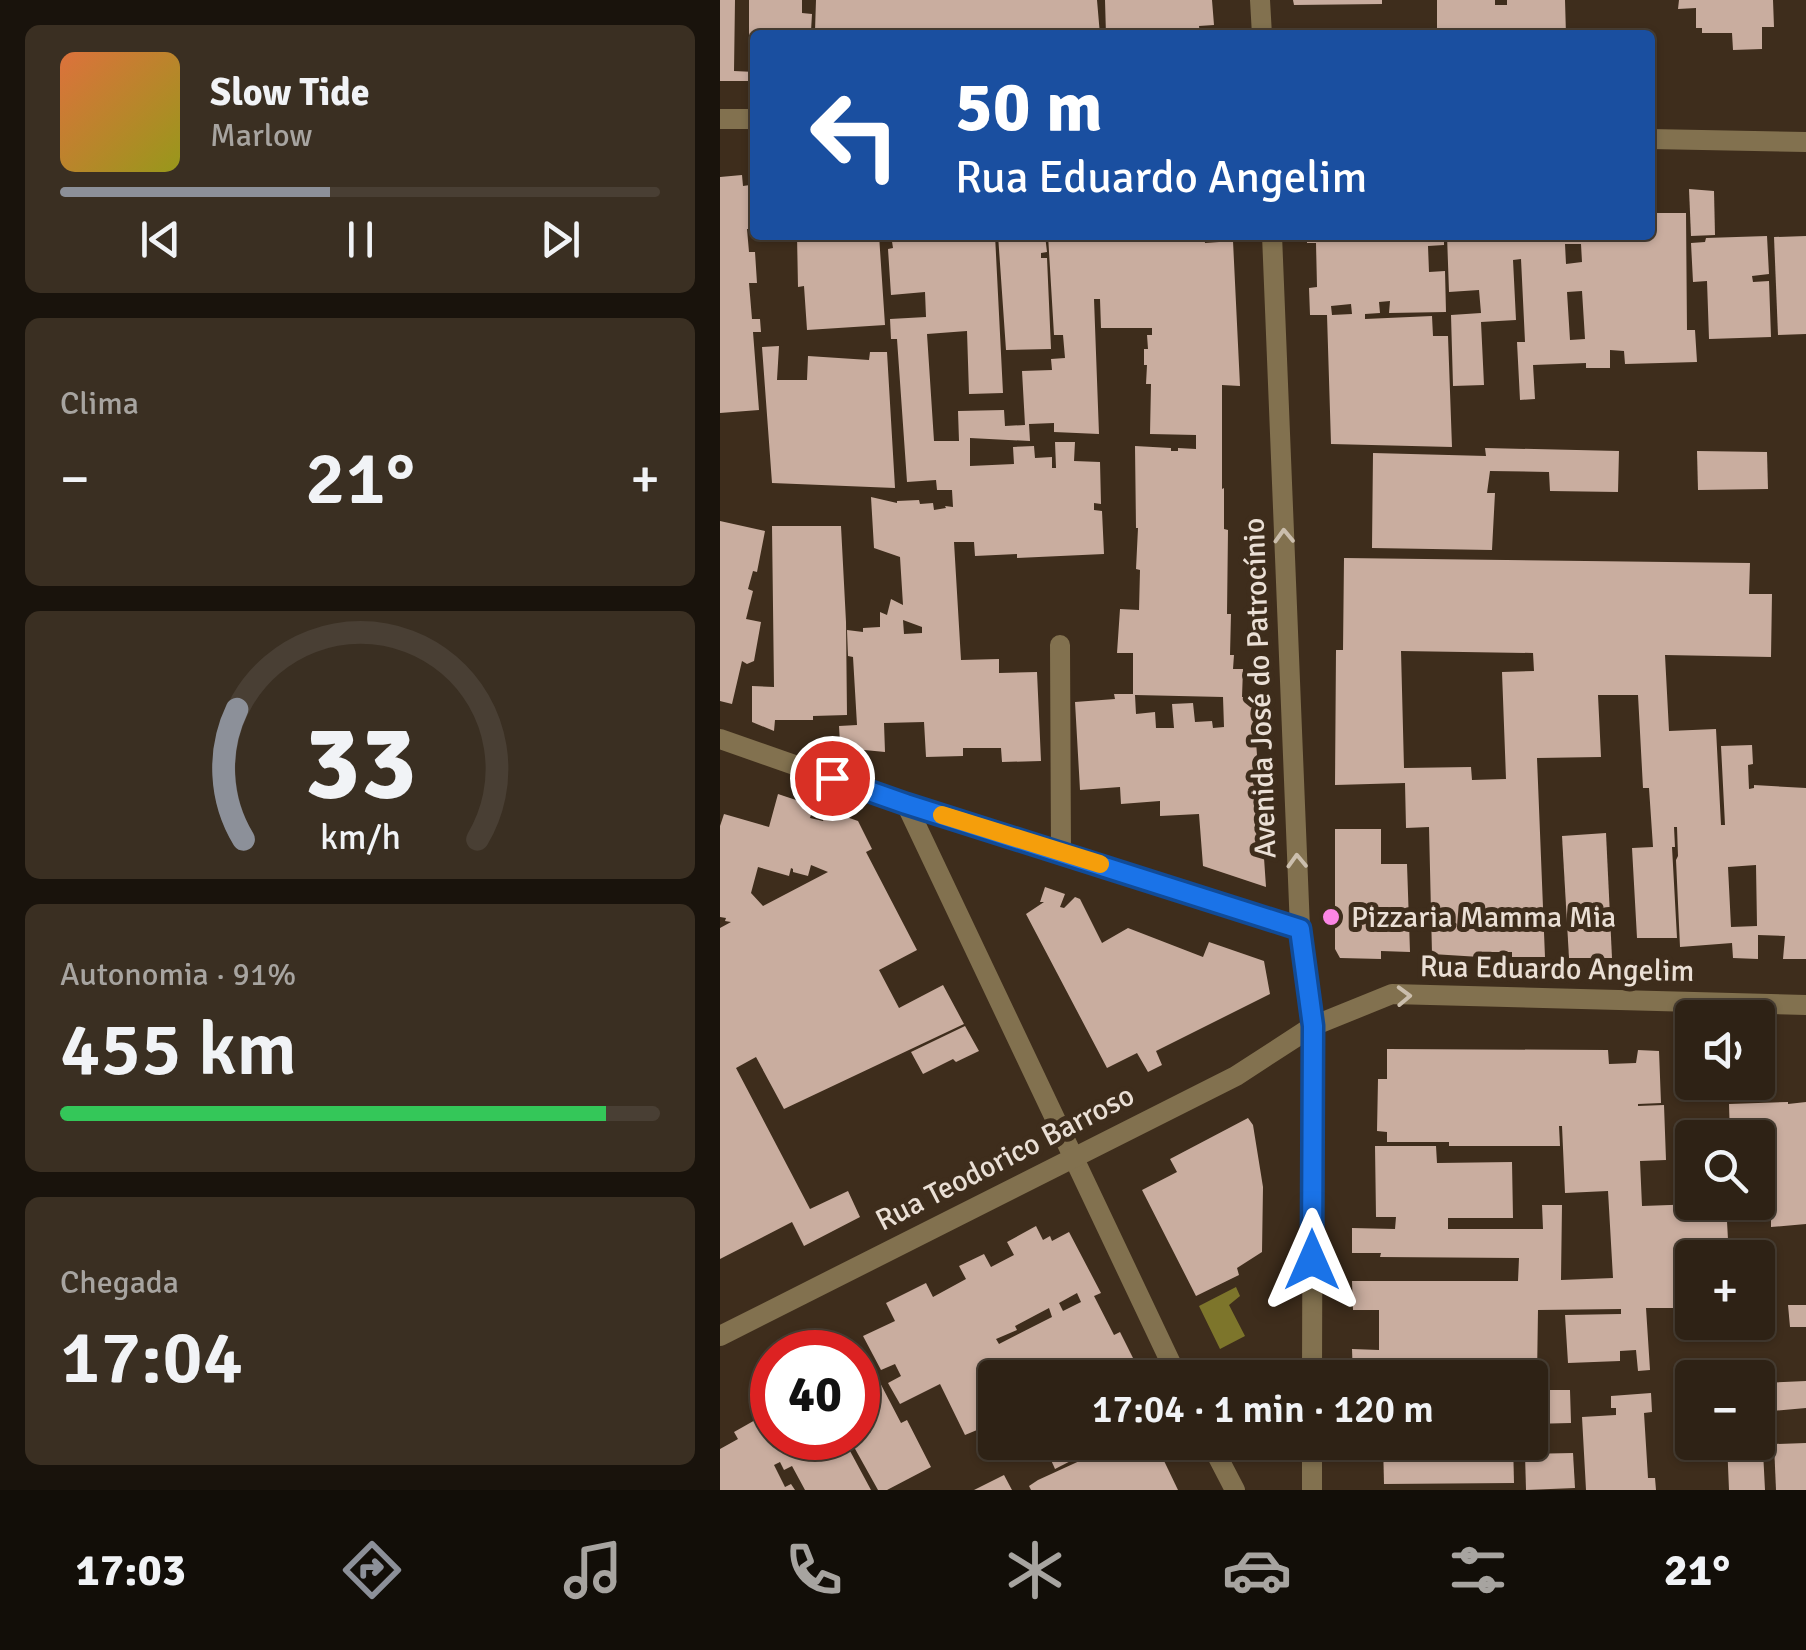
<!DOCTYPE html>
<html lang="pt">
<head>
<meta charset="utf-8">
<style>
	:root { --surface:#2e2215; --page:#3a2f22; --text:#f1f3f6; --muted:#a7a4a0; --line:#493f34; --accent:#8c9099 }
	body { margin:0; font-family:Signika,sans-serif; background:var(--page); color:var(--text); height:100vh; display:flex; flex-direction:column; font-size:38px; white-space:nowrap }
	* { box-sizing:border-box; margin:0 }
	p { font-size:32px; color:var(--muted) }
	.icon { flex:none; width:55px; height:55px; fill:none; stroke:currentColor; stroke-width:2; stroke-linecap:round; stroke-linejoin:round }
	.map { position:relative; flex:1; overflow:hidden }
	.side { display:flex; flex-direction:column; gap:25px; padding:25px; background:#19130c; width:720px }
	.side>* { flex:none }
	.hud { position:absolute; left:30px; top:30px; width:905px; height:210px; border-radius:10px; box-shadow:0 2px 8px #0004,0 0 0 2px var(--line); background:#1a4fa0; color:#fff; overflow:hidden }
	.controls { position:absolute; left:955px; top:1000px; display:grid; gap:20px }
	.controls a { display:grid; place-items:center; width:100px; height:100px; border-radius:10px; background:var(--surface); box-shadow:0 2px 8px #0004,0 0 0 2px var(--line); font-size:50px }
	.speed { position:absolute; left:30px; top:1330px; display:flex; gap:20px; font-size:50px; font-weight:700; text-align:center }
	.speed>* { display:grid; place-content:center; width:130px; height:130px; border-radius:50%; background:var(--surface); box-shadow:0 2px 8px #0004,0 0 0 2px var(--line); line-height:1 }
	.speed .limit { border:15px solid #d22; background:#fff; color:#111 }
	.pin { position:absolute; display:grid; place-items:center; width:85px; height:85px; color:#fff; margin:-42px; border:5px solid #fff; border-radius:50%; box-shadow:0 2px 10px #0007 }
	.me { position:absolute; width:110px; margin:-55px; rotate:0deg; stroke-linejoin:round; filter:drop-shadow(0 0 8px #0008) }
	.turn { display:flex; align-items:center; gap:35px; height:210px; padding:0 40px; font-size:45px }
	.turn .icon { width:130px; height:130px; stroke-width:2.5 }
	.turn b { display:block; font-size:70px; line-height:85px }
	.big { font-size:75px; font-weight:600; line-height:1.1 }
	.side .tile { flex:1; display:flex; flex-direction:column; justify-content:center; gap:15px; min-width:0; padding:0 35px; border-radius:15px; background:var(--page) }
	.side .dial { align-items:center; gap:0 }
	.dial svg { height:260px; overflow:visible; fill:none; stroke:var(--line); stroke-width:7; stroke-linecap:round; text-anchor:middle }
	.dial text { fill:var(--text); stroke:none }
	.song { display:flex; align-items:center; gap:30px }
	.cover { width:120px; height:120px; border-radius:15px; background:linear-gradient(135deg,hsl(20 70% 55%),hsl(60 70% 35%)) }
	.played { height:10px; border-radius:5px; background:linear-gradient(90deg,var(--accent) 45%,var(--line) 45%) }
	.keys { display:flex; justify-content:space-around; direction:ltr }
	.heat { display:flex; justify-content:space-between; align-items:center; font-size:55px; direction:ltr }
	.charge { height:15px; border-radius:8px; background:linear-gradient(90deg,#34c759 91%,var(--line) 0) }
	.trip { position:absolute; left:258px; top:1360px; width:570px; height:100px; border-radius:10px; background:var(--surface); box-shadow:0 2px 8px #0004,0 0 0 2px var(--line); font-weight:600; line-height:100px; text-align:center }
	.dock { display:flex; height:160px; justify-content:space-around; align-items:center; background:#120e08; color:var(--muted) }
	.dock .icon { width:70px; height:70px }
	.dock .selected { color:var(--accent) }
	.dock b { font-size:45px; color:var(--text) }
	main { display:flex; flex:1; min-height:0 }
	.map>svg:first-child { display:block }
	.water { fill:#7d752b }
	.building { fill:#c9ad9f; fill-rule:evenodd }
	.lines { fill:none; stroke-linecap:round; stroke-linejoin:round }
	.minor { stroke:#82714f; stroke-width:20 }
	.tertiary { stroke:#82714f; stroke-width:20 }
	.oneway { stroke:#cbbead }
	.route-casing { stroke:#114b97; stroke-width:25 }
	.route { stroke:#1a73e8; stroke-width:18 }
	.slow { stroke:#f59e0b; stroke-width:18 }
	.poi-dot { fill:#fc86e4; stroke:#3e2d1c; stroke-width:4 }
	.labels { text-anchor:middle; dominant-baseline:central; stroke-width:10; stroke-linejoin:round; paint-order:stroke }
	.street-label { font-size:30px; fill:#eadfd5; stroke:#3e2d1c }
	.poi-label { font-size:30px; fill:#eadfd5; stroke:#3e2d1c; text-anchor:start }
</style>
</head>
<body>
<main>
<section class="side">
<div class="tile">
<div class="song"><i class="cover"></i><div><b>Slow Tide</b><p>Marlow</p></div></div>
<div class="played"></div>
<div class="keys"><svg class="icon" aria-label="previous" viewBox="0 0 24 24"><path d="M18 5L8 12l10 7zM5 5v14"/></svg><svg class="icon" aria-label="pause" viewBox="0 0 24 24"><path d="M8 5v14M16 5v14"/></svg><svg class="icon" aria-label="next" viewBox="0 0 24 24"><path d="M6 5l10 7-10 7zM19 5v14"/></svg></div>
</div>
<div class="tile"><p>Clima</p>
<div class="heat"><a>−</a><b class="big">21°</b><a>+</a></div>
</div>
<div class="tile dial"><svg viewBox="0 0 100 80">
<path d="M14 69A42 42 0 1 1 86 69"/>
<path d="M14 69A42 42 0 0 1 12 29" stroke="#8c9099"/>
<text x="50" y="56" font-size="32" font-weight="700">33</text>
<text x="50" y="72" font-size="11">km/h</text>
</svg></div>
<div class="tile"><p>Autonomia · 91%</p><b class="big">455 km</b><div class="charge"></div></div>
<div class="tile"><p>Chegada</p><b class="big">17:04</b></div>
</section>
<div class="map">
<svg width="1086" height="1490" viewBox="0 0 1086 1490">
	<rect width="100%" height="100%" fill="#3e2d1c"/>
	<polygon class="water" points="516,1287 520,1296 509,1305 525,1336 500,1349 479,1306"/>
	<g class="building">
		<polygon points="0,0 15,0 14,71 35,72 35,81 0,81"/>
		<polygon points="29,0 82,0 82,13 92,14 91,31 95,31 96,0 377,0 380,35 35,35 35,55 29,55"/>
		<polygon points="385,0 492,0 494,25 479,26 480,35 386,35"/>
		<polygon points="573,0 662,0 662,4 574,5"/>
		<polygon points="717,0 775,0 775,5 787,5 787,0 845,0 846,35 717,35"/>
		<polygon points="959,0 1053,0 1054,27 1042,27 1042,49 1013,50 1012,33 982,33 982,28 976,28 976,8 958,9"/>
		<polygon points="22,175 23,186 30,185 34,229 27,229 29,252 35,252 37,283 29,283 32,319 40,319 41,332 33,332 39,410 0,413 0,177"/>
		<polygon points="969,189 994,191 995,235 971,236"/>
		<path d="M930,213H966L967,330H975L977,362L905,364L904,351L890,350V368H866V363L813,365L815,399L800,400L797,342H805L801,259L793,260L796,320L761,322L764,385L733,386L731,315L761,313L759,290L729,292L727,235H930ZM845,244H861L862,262L846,264ZM862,291L865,339L850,340L847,292Z"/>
		<polygon points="77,235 159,235 165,325 87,330 84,286 78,287"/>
		<path d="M171,235H275L283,393L249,394L247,331L207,334L214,441H239L238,411L284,410L285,426L305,425L302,371L332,370L331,359L345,358L343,335H334L328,235H372V238L387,235H484L485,243L513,241L520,386L502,385V489L504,488V529L508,530L507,614H511L510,655H514L513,669H523L522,697H533L546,887L483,866L479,814L440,816V801L401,804L400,787L360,790L355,702L395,699L394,694H413V653H397L400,609L419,610L420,570L416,569L418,528H416L415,446L451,448V451H458V448L476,449V435L430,434L431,384H426L427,365H424V349H428L427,335H432V328H381L380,299H374L379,434L334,432V423L309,424L310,441L250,438V466L294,464L293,447L314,446L315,458L332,457V468H336L335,442H355L354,461L380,462L381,504L374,503V510L382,511L384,554L297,558V554L255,556L254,542H234L241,660L279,659V673L317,672L321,761L282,762L281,748H243V756L206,757L204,722L164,723L165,752L134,749V742L120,743L119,726L137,725L133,657L128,656L127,630L143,632V628L160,627V612L167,615L171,599L183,605L180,557L154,548L151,497L177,503V501L199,500L200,504L213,503L214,510L226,508L225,506L233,507L232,490H217L216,480L187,482L177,339H171L170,319L206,317L205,292L171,295L168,249L173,248ZM183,620L202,627V633L184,634ZM415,695L503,697L504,727L493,728L492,721L475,722L473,703L452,704L454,728H436L435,712L416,714Z"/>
		<polygon points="278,235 325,235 327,252 321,253 321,258 327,258 331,349 286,350"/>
		<path d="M587,235H724V245L708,246L709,272L725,271L726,312L669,313L670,301L659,302L660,313L645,314V319L712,316L713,336H728L732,447L611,444L607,315H590L589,288L597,287L596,243H587ZM631,304L632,314L612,315L611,306Z"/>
		<polygon points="1047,236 1049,274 1032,276 1033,282 1049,281 1051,337 989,339 987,281 973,282 971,243 985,242 986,238"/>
		<polygon points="1086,236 1086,334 1058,335 1054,237"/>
		<polygon points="59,346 57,380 87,380 88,356 149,360 150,352 167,352 175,488 52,483 42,347"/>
		<polygon points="765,448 899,451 898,492 830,491 829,472 770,471 767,493 775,493 772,550 652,548 653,453 766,456"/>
		<polygon points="977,451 1047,452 1048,489 978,490"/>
		<polygon points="0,521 45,531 37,572 33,571 28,589 33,591 26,619 41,622 34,661 27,664 22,661 12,704 0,701"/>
		<polygon points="52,526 121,526 126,622 127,715 93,716 93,720 55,720 54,731 32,722 32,686 54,687"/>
		<path d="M624,558L1030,563L1029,594H1052L1051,657L945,655L949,731L996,729L1001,825H1005L1001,746L1032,745L1033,764L1028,765L1029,789L1034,788V785L1086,788V959H1063L1065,936L1038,935V959L1013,958L1012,943L960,947L956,860L958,856L957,827H954L955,847H952L957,938H917L912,848L933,847L929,788H923L918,695H878L881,757L817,758L825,957H792V952H760V957L712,954L709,827L686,828L685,783L615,785L616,650H623ZM681,651L813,653L814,671L782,672L786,779L752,780L751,767L684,768ZM1036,865L1037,926L1011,927L1008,867Z"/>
		<path d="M58,794L94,806L90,818L103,821L106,810L138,821L152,849L146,852L197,950L159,970L179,1008L223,985L244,1024L64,1109L36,1057L16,1068L90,1209L128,1191L140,1217L84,1246L72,1222L0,1259V928L11,922L5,921L6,918L0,917V826L4,814L49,827ZM91,865L108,872L43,906L31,893L38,867L69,876L71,868L73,869V872L88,876Z"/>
		<polygon points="615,829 661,829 661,864 687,864 690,952 661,951 661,959 620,958 615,949"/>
		<polygon points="886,833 892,958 849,958 842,836"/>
		<polygon points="325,887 345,894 340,907 344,908 355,897 360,899 382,943 408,928 483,957 489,942 544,961 550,994 436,1051 442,1065 428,1072 417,1053 387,1068 306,914 324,902 320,902"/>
		<polygon points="245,1026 259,1051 236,1062 233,1059 203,1074 191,1052"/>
		<polygon points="667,1049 888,1050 889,1064 916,1063 918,1050 939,1051 941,1103 918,1104 918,1106 944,1105 946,1160 920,1161 922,1206 1006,1203 1009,1258 972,1258 972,1308 926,1308 930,1370 918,1371 916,1350 900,1351 900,1361 848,1363 845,1315 901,1314 901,1309 818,1310 817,1377 633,1378 632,1349 659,1350 659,1310 633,1310 632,1281 798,1281 799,1258 660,1257 661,1253 632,1253 632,1228 675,1229 676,1217 656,1217 655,1146 716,1146 717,1163 792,1162 793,1218 728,1218 728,1229 823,1229 822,1205 842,1205 841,1280 893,1278 888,1191 845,1193 842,1126 839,1126 840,1146 729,1146 729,1142 667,1142 667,1132 657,1131 658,1079 667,1079"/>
		<polygon points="1000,1082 1033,1082 1034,1097 1000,1098"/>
		<polygon points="1068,1102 1068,1104 1086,1102 1086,1224 1051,1227 1051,1203 1038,1204 1038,1138 1010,1138 1009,1104"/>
		<polygon points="528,1118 533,1125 543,1187 542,1252 517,1268 519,1275 476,1296 422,1190 457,1172 450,1159"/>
		<path d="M316,1226L323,1240L330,1236L332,1241L349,1232L381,1293L374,1296L394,1335L400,1332L423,1378H275V1398L266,1401L275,1420V1437L263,1443L257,1430L245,1435L220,1384L180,1404L168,1383L181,1376L175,1364L161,1370L143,1336L175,1321L166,1303L206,1283L213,1297L246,1279L239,1266L264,1254L271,1267L294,1255L287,1242ZM357,1293L361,1302L343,1311L339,1303ZM329,1308L332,1317L279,1344L276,1339L297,1330L295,1326Z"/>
		<polygon points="1068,1305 1086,1305 1086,1327 1070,1327"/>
		<polygon points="538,1366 541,1367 541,1378 514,1378"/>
		<polygon points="140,1374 144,1380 156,1375 181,1423 187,1420 211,1467 167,1490 158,1490 129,1438 138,1438 138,1376"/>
		<polygon points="1086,1381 1086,1408 1041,1412 1045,1490 1009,1490 1007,1442 1038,1442 1038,1409 1041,1408 1041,1412 1041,1383"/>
		<polygon points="810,1390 850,1390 851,1423 810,1424"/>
		<polygon points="931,1393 932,1412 924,1413 928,1478 935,1478 936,1490 866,1490 862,1417 896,1415 896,1408 891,1408 891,1396"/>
		<polygon points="37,1419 41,1426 52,1420 52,1438 123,1438 151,1490 85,1490 72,1466 64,1470 60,1462 54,1465 65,1487 71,1484 75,1490 0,1490 0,1449 18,1439 14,1432"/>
		<polygon points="323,1442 369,1442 372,1450 335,1469"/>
		<polygon points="401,1442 435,1442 458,1490 311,1490 309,1486 318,1480"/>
		<polygon points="663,1442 793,1442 794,1483 664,1484"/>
		<polygon points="1086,1443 1086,1490 1056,1490 1054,1444"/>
		<polygon points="853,1453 855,1488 806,1490 805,1454"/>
		<polygon points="284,1475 292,1490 254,1490"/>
	</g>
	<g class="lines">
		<g class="minor">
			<polyline points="0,119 35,119"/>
			<polyline points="930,139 1086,142"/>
			<polyline points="340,645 341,852"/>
			<polyline points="0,739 186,804 580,929"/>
			<polyline points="186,804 458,1378"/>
			<polyline points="0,1336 516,1076 593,1026 672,994 1086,1005"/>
			<polyline points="490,1442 515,1490"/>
		</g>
		<g class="tertiary">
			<polyline points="540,0 542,35"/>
			<polyline points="552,235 580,929 593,1026 592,1378"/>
			<polyline points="592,1490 592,1442"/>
		</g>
	</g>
	<defs><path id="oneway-chevron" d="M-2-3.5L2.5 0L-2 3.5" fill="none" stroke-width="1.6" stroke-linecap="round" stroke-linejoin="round" transform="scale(2.5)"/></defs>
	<g class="oneway">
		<use href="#oneway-chevron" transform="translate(564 536) rotate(-92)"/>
		<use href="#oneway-chevron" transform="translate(577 861) rotate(-92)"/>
		<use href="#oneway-chevron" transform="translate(684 996) rotate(-2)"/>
	</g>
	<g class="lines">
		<g class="route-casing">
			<polyline id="route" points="112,778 186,804 580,929 593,1026 592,1260"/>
		</g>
		<use href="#route" class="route"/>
		<polyline class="slow" points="222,815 380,864"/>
	</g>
	<circle class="poi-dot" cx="611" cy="917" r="10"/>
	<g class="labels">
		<g class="street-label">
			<text transform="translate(540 688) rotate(-92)">Avenida José do Patrocínio</text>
			<text transform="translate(837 969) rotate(1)">Rua Eduardo Angelim</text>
			<text transform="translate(285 1158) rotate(-27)">Rua Teodorico Barroso</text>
		</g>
		<g class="poi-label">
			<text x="631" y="917">Pizzaria Mamma Mia</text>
		</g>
	</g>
</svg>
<div class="controls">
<a><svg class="icon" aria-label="sound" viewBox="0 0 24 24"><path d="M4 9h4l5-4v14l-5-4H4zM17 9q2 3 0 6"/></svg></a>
<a><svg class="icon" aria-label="search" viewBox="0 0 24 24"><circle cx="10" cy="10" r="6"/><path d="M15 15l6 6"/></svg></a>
<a>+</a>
<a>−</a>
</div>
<div class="speed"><div class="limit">40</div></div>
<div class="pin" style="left:112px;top:778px;background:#d93025"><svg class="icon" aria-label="arrive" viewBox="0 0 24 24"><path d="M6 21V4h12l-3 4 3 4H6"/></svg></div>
<svg class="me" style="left:592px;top:1260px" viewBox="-20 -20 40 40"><path d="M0-17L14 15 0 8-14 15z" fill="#1a73e8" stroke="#fff" stroke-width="4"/></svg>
<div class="trip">17:04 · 1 min · 120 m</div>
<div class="hud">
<div class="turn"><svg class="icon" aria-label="left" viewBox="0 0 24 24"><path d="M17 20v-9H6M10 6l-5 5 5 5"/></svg><div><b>50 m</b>Rua Eduardo Angelim</div></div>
</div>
</div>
</main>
<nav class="dock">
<b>17:03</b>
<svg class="icon selected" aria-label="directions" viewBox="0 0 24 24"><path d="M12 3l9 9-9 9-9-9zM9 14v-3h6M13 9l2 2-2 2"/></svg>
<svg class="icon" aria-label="music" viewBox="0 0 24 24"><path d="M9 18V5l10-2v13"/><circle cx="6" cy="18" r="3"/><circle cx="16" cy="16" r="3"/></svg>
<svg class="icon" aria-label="phone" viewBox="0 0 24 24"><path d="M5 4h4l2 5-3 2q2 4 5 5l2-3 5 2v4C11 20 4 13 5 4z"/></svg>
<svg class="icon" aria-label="climate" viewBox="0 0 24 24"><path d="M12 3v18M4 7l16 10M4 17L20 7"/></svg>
<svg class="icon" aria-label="car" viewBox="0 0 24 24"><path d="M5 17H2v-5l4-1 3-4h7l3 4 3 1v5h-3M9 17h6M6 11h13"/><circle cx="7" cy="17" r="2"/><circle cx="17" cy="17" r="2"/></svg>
<svg class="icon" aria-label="filters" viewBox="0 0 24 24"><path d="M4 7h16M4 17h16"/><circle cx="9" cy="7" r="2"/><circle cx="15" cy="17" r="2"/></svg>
<b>21°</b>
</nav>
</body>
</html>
